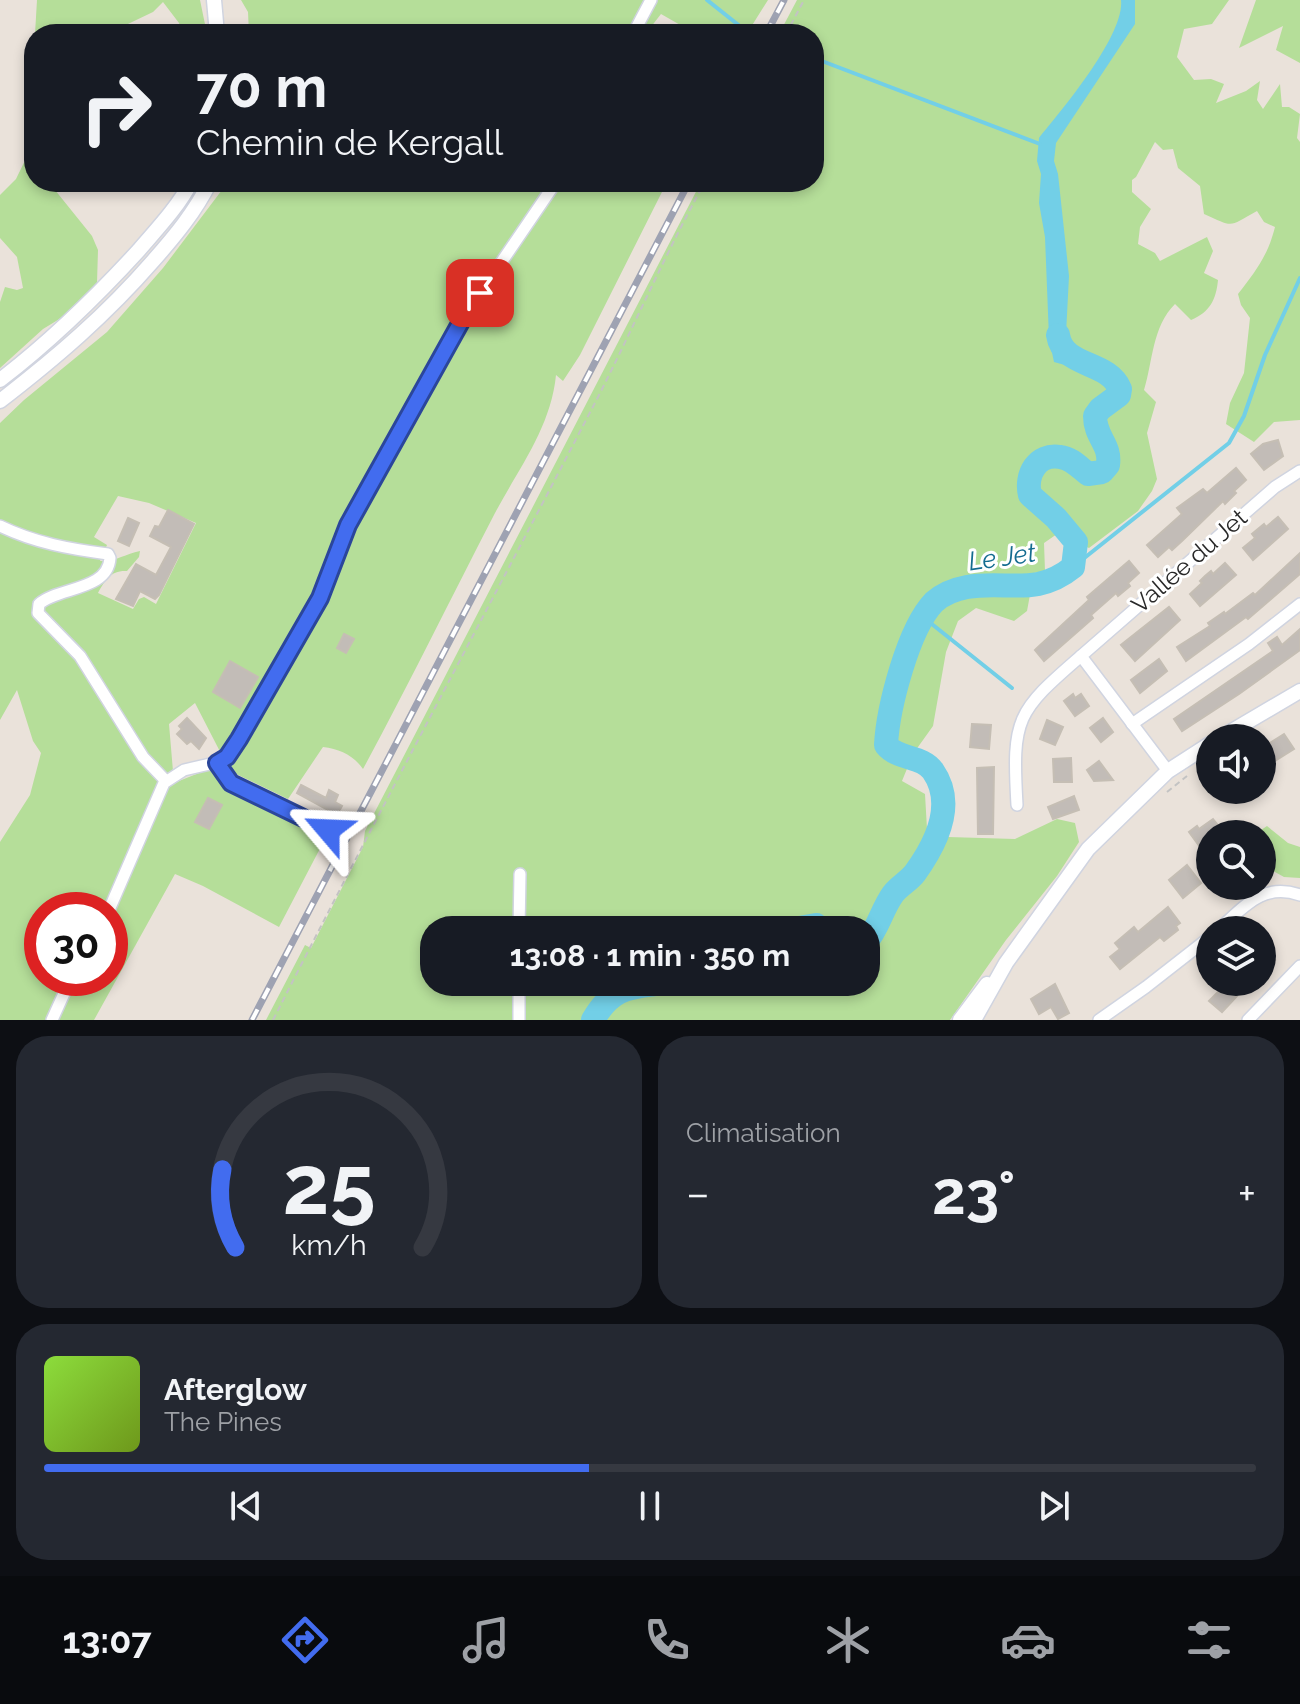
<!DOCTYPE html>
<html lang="fr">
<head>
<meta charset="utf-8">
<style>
	:root { --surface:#171b24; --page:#242831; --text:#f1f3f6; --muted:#9ea1a6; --line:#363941; --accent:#426cef }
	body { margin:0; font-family:Raleway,sans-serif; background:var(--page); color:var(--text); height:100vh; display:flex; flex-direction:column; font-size:30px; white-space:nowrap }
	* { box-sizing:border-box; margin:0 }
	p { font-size:26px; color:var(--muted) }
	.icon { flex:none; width:44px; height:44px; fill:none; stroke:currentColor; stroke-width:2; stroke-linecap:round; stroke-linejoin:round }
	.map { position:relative; height:1020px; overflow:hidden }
	.sheet { display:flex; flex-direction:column; gap:16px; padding:16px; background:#0d0f14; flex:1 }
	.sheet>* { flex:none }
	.guide { position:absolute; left:24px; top:24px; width:800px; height:168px; border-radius:32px; box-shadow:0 4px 12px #0003; background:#171b24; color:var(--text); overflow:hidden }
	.tools { position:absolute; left:1196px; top:724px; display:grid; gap:16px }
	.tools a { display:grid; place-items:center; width:80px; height:80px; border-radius:50%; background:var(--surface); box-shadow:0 4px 12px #0003; font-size:40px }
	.speed { position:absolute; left:24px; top:892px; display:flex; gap:16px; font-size:40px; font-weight:700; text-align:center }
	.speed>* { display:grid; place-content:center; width:104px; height:104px; border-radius:50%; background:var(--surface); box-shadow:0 4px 12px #0003; line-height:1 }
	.speed .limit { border:12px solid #d22; background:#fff; color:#111 }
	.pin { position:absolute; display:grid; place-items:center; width:68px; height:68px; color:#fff; margin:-34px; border-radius:16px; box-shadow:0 4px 12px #0006 }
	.me { position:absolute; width:88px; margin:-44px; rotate:296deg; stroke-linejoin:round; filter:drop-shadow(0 0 6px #0008) }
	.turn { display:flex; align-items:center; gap:28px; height:168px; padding:0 40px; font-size:36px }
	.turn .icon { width:104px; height:104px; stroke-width:2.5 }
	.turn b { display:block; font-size:56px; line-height:68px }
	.big { font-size:60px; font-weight:700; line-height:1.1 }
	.sheet .widget { flex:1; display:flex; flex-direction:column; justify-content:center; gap:12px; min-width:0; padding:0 28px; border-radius:32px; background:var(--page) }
	.sheet .dial { align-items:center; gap:0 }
	.dial svg { height:208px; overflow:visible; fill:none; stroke:var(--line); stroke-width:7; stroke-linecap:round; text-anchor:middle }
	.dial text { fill:var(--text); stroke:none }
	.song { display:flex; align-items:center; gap:24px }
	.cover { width:96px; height:96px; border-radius:12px; background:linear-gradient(135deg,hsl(90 70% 55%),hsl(80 70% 35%)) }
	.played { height:8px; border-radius:4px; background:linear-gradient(90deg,var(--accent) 45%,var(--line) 45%) }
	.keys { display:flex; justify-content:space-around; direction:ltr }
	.heat { display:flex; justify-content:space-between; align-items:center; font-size:44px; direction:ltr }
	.sheet .tiles { flex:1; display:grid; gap:16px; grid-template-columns:1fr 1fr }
	.widget:last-child { grid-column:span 2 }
	.trip { position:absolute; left:420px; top:916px; width:460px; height:80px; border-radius:32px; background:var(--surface); box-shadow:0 4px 12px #0003; font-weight:700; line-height:80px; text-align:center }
	.dock { display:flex; height:128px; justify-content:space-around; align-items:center; background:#090b0e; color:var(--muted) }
	.dock .icon { width:56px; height:56px }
	.dock .selected { color:var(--accent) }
	.dock b { font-size:36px; color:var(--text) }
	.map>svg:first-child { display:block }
	.green { fill:#b5de99; fill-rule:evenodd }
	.water { fill:#72cfe7 }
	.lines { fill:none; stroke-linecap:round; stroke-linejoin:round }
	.stream { stroke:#72cfe7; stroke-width:4 }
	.river { stroke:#72cfe7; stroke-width:24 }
	.building { fill:#c2bcb7; stroke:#c5beb4; stroke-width:2 }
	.minor-casing { stroke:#d0d4e0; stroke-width:14 }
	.tertiary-casing { stroke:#d0d4e0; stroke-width:17 }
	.secondary-casing { stroke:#d0d4e0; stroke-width:17 }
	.path { stroke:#c3c3c3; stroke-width:2; stroke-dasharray:6 4; stroke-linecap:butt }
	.minor { stroke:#fff; stroke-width:11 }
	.tertiary { stroke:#fff; stroke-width:14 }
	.secondary { stroke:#fff; stroke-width:14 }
	.rail-casing { stroke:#9ea2b2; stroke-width:7 }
	.rail { stroke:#fff; stroke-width:4; stroke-dasharray:12; stroke-linecap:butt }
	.route-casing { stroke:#2b469b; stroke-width:20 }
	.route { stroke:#426cef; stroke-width:14 }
	.labels { text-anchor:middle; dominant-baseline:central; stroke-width:6; stroke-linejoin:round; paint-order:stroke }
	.street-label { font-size:24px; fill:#282828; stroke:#fff }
	.water-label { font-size:26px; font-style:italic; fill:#146c90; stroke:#fff }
</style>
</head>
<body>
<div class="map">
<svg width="1300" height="1020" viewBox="0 0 1300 1020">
	<rect width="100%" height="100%" fill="#eae2da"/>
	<g class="green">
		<polygon points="37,0 200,0 207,34 183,34 179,23 163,2 153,12 107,34 35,34"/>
		<polygon points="241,0 768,0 751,27 753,34 696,34 661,14 647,32 649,34 249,34 248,12"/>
		<path d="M797,0H1229L1212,24L1184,29L1177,57L1194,80L1211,79L1224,84L1216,103L1246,91L1260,81L1257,100L1263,109L1280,84L1282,107H1289L1300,114L1297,138L1300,142V420L1274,422L1254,442L1226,424L1230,403L1244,373L1250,318L1241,305L1238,294C1256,271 1268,255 1275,227L1264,222L1257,211C1228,227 1235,228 1204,214L1200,186L1178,168L1173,149L1163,150L1155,142L1136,177L1132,180V192L1151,209L1140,227L1138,244L1155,253L1160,261L1207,237L1213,251L1204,273L1218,280C1216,300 1210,312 1191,320L1175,304C1152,327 1153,361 1144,390L1156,402L1147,433L1157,479L1152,491L1138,511L1089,548L1057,534L1044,543L1045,571L1034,573L1027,611L1014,621L976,608L958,621L946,652L933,726L913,754L902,781L925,794L927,829L948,837L1015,839L1057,819L1075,823L1079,842L1057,876L1006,940L950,1020H266L305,945L311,948L363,847L365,831L701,182H814V34H779ZM434,930H866V982H434Z"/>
		<polygon points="1256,0 1300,0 1300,63 1276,50 1283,26 1239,48"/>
		<polygon points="34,142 34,182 60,182 55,190 92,236 98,250 97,283 66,315 43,329 0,368 0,302 5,287 17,290 23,288 17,257 0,238 0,195 16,179"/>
		<path d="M228,182L666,184L580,355L563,381L556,375C551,427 519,468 495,513C451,598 409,684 363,769C353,755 340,749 323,747L288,799L230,771L195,703L169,724L174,783L209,769L230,790L326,837L279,927L203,886L175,874L94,1020H0V842L30,795L41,753L33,741L17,690L0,720V423L24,400L107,332L163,268ZM118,496L149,503L196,523L156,604L144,597L139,599L133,609L98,593C105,580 111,570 127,571L139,557L140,551C125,554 115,562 100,561L107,545L94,537ZM42,910H110V978H42Z"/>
		<polygon points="1267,826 1288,843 1300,847 1300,878 1284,877 1262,865 1262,834 1255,834"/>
	</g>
	<path class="water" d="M1121,0H1135V24L1056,143L1054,161L1058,174L1069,276L1066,334L1073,348L1080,352L1072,367L1054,362L1049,338L1045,237L1039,203L1041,174L1037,161L1039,138C1062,110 1125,35 1121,0Z"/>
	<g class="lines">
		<g class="stream">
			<polyline points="707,0 746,31"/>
			<polyline points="814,58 1040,144"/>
			<polyline points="1073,567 1229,443 1244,416 1265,355 1300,278"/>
			<polyline points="923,617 1012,688"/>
		</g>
		<g class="river">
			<polyline points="788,930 816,925 819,930"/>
			<path d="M866,942C878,929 882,909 893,894C899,886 909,881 915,873C936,844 956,804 933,771C922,755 898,760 886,745C888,708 908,629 934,602C943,594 956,589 967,587C1007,580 1036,597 1073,567L1076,542L1056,518L1030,495C1025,475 1037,453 1060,457C1071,458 1079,467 1088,474L1102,472L1108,465C1111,444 1095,438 1095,416L1100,409L1119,395L1120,389C1108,360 1063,368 1058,335"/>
			<path d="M593,1020C614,983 634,988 672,982"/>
		</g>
	</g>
	<g class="building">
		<polygon points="1278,440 1283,456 1264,470 1251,454 1263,444"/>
		<polygon points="1236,468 1246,480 1234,491 1236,493 1225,504 1223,501 1183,540 1172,550 1169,547 1158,557 1147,545 1182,514 1177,508 1203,489 1207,493"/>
		<polygon points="168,510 194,524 159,595 155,599 140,591 133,606 116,599 136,564 156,575 171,547 150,536 155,526 159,527"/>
		<polygon points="1278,517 1288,529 1253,560 1243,548 1255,538 1252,534 1264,524 1266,527"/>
		<polygon points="128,518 139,523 129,546 118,541"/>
		<polygon points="1300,553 1300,574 1248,619 1246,617 1186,661 1177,647 1210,626 1208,623 1224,612 1225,614 1253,593 1255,595"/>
		<polygon points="1129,561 1139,573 1128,583 1130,586 1118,596 1116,593 1091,615 1093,618 1044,661 1035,650 1036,649 1089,600 1087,597"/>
		<polygon points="1225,563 1236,575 1200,606 1190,594 1202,583 1200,581 1205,576 1211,571 1213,574"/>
		<polygon points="1169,607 1180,620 1135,661 1121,645"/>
		<polygon points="1300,629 1300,650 1239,694 1182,731 1174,719 1273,651 1268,643 1277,637 1282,645"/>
		<polygon points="344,634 354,639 346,653 337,648"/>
		<polygon points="1159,659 1167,671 1140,693 1131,680"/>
		<polygon points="230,661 258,677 240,708 213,692"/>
		<polygon points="1073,694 1075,698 1081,694 1089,706 1075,716 1064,701"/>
		<polygon points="187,718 206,738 199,749 191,741 187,744 177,734 182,729 179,726"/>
		<polygon points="1103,718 1113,732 1101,742 1090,728"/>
		<polygon points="1047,720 1063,727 1055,745 1040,739"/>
		<polygon points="972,724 991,725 989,749 970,747"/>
		<polygon points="1284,734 1294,749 1262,769 1262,748"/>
		<polygon points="1071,758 1072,782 1054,782 1053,759"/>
		<polygon points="1099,761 1113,780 1094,781 1087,770"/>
		<polygon points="994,767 993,834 978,834 977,768"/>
		<polygon points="301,785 326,798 329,790 338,795 335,802 342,806 337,815 297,793"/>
		<polygon points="1074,796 1079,810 1053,819 1048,807"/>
		<polygon points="208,798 222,805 209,829 195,822"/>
		<polygon points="1213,819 1225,834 1210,834 1210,846 1203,851 1189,832 1197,826 1199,829"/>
		<polygon points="1187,865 1201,883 1183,898 1169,880"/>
		<polygon points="1168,907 1180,923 1176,926 1178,930 1164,941 1160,937 1120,969 1110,957 1120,949 1115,943 1134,927 1138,932"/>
		<polygon points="1262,947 1275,960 1262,974"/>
		<polygon points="1055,984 1069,1013 1058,1019 1051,1007 1039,1014 1031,999"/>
		<polygon points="1225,985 1237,996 1222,1012 1209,1001"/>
	</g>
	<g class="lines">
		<g class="minor-casing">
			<g id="minor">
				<polyline points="633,34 651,0"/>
				<path d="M0,526C35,543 70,549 108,554L110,558C108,591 58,587 39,604L38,613L80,656L143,757L166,781"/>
				<polyline points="1132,724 1249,644 1300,604"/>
				<polyline points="217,763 231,783 328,830"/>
				<polyline points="1168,771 1081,656 1275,487 1300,471"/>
				<path d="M1017,805C1012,718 1016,712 1081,656"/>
				<polyline points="109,910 164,783 184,770 223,761 253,716 320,598 348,525 462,320 556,182"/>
				<polyline points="519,930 520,874"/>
				<path d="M1218,930C1244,907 1263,882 1300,895"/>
				<polyline points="519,982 519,1020"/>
				<polyline points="52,1020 71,978"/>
				<polyline points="1099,1020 1146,987 1210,937"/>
				<polyline points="1248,1020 1300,966"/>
			</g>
		</g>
		<g class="tertiary-casing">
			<g id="tertiary">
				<polyline points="1220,738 1300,691"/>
				<polyline points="960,1020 987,984"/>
				<polyline points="974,1020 1006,963 1088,849 1168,771 1210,744"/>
			</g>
		</g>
		<g class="secondary-casing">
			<g id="secondary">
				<polyline points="214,0 217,34"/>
				<path d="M0,380C51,341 96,297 139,250C157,229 178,207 191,182"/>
				<path d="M0,401C57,357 106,315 153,261C175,236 195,212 210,182"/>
			</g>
		</g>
		<g class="path">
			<polyline points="786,34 804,0"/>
			<polyline points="1167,792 1187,776"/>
			<path d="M273,1020C375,819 482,620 586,420C628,341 662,259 705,182"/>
		</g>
		<use href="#minor" class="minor"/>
		<use href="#tertiary" class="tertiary"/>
		<use href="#secondary" class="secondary"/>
		<g class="rail-casing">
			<g id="rail">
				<polyline points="766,34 784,0"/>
				<polyline points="252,1020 689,182"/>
			</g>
		</g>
		<use href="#rail" class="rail"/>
	</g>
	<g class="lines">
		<g class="route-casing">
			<polyline id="route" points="328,830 231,783 217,763 227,757 239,739 320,598 348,525 462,320 480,293"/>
		</g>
		<use href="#route" class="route"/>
	</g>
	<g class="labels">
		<g class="street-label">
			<text transform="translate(1189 561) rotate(-41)">Vallée du Jet</text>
		</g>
		<g class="water-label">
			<text transform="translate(1002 557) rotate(-8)">Le Jet</text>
		</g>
	</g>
</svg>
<div class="tools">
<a><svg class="icon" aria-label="sound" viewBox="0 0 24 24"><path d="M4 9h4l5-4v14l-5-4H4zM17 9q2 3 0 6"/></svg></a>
<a><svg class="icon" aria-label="search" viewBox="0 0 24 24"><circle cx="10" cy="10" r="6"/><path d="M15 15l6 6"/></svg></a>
<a><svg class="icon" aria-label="layers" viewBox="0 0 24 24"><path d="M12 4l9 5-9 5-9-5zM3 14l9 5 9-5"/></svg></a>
</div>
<div class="speed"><div class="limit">30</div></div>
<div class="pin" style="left:480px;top:293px;background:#d93025"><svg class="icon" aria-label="arrive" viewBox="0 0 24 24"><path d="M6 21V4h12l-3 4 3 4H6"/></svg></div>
<svg class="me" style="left:328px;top:830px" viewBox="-20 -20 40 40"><path d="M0-17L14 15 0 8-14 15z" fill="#426cef" stroke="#fff" stroke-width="4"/></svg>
<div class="trip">13:08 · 1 min · 350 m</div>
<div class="guide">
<div class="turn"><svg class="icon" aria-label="right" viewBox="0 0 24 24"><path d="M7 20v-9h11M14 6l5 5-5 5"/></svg><div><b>70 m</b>Chemin de Kergall</div></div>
</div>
</div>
<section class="sheet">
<div class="tiles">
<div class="widget dial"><svg viewBox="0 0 100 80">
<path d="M14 69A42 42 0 1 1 86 69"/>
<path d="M14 69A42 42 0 0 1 9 39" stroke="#426cef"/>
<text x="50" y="56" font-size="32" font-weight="700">25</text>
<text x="50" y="72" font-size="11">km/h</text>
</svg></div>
<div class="widget"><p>Climatisation</p>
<div class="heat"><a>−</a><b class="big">23°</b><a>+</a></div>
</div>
<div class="widget">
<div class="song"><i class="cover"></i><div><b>Afterglow</b><p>The Pines</p></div></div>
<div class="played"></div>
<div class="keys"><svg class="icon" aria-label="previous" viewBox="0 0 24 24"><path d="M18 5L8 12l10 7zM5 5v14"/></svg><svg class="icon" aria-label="pause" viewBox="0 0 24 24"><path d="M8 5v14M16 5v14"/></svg><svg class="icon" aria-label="next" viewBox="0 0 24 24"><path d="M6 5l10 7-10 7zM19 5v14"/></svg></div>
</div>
</div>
</section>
<nav class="dock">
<b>13:07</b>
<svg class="icon selected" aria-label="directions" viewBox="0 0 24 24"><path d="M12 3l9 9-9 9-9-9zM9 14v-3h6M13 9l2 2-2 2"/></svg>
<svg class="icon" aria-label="music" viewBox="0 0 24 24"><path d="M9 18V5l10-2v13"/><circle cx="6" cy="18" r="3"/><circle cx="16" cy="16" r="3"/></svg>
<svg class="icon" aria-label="phone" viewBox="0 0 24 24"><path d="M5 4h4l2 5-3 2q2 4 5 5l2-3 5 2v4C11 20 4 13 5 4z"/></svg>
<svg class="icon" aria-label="climate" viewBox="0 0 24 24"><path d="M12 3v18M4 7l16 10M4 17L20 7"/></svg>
<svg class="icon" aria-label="car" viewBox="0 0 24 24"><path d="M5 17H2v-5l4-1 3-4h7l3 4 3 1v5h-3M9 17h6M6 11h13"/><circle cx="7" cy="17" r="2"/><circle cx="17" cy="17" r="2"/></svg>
<svg class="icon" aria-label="filters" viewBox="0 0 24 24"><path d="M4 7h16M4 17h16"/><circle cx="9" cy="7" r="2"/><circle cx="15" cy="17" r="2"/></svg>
</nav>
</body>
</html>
